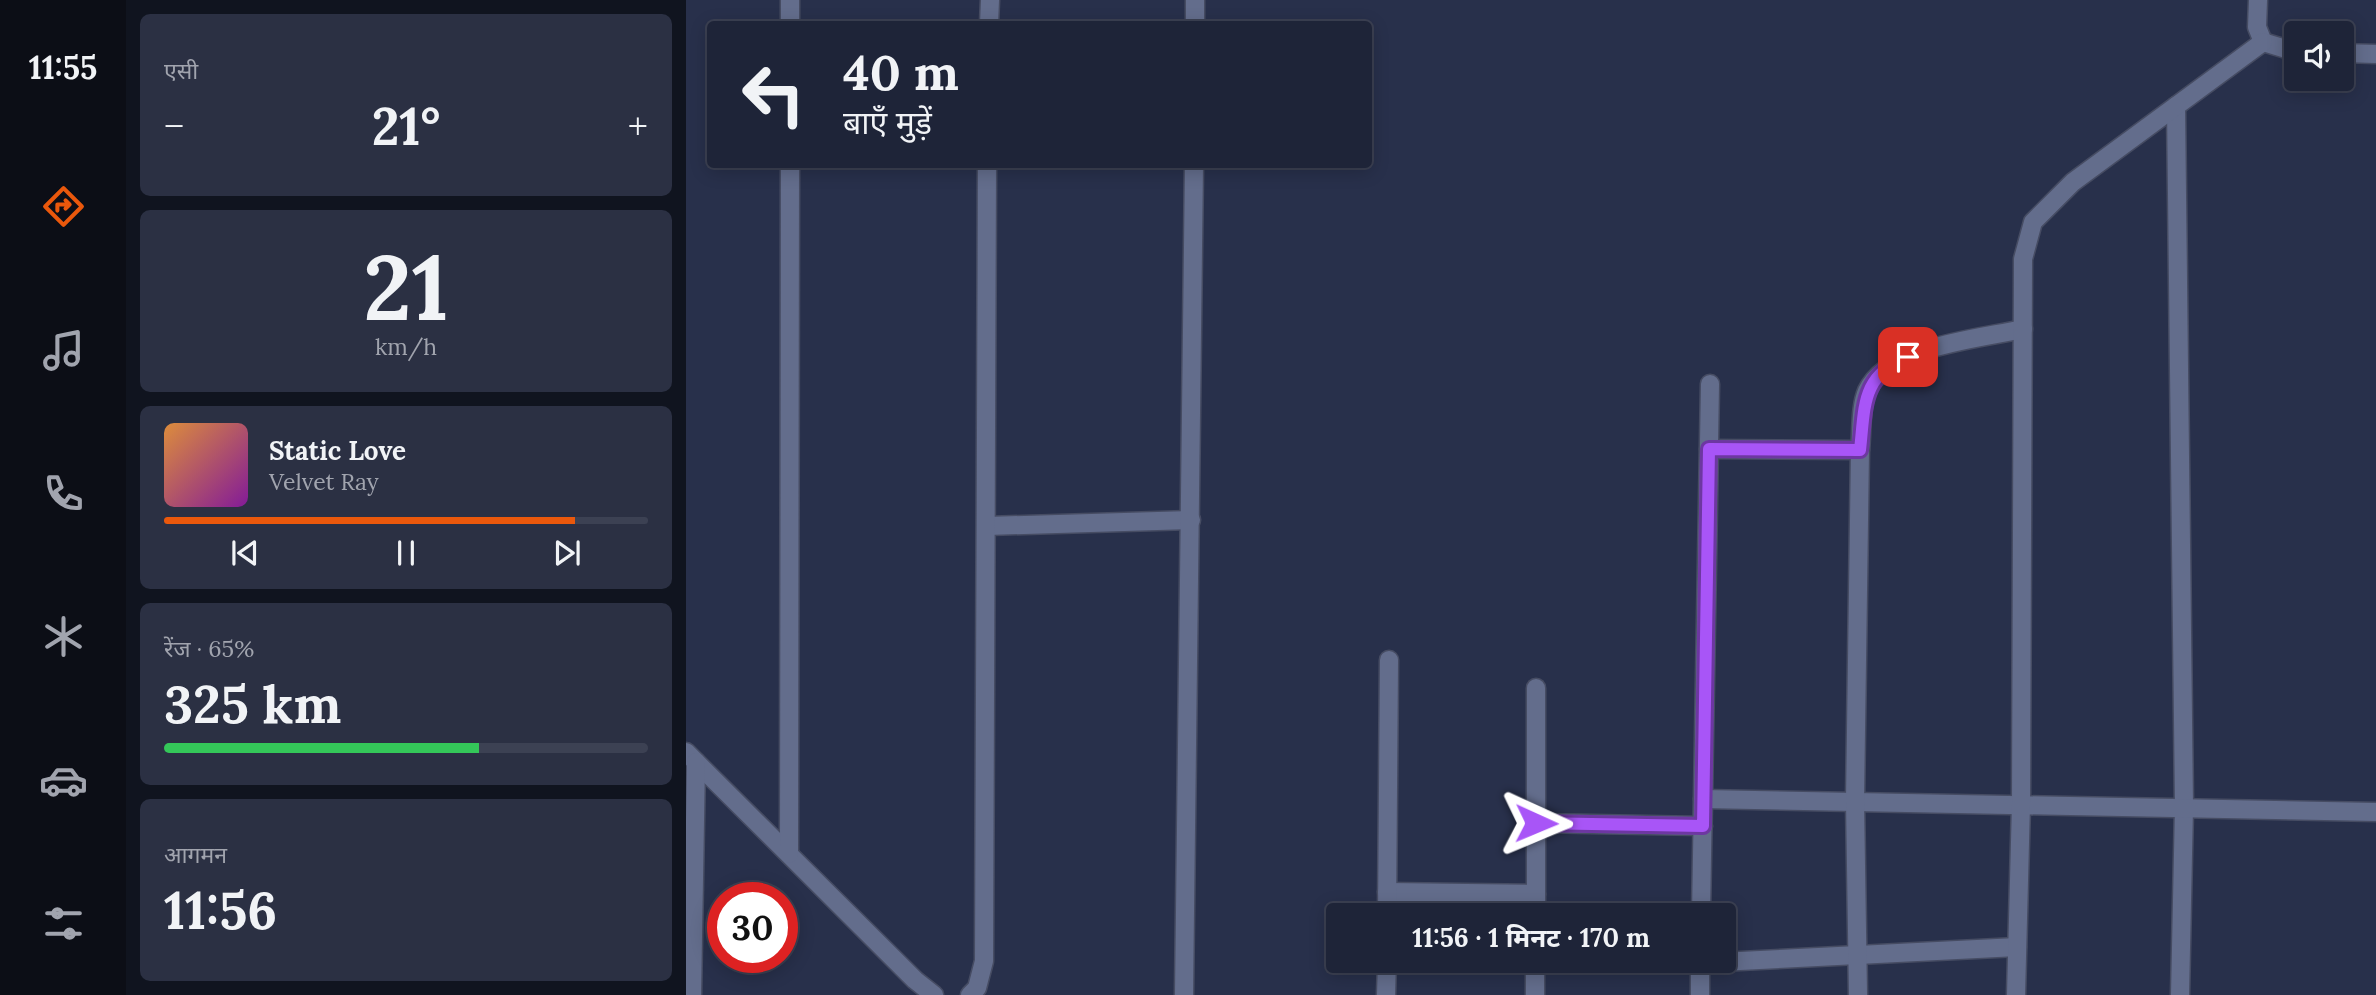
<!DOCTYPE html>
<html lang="hi">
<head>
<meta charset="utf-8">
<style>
	:root { --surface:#1e2438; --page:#2b3043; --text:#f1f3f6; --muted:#a1a4ae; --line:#3c4153; --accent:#ea580c }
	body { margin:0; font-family:Lora,"Noto Sans Devanagari",serif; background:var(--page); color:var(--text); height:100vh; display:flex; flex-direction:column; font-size:26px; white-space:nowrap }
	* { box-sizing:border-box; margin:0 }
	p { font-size:23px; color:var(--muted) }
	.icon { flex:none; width:38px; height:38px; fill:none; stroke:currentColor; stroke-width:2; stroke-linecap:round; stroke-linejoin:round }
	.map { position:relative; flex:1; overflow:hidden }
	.sheet { display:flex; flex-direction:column; gap:14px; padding:14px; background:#10141f; width:560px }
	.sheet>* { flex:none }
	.banner { position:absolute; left:21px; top:21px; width:665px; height:147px; border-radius:7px; box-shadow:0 4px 18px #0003,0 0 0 2px var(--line); background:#1e2438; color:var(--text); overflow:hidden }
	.fabs { position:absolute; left:1598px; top:21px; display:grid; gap:14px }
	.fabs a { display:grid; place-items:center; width:70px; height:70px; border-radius:7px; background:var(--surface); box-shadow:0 4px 18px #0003,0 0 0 2px var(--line); font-size:35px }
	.speed { position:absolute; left:21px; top:882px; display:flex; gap:14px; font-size:35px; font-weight:700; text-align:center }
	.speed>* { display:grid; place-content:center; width:91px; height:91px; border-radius:50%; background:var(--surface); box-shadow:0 4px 18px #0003,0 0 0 2px var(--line); line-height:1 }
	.speed .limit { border:10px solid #d22; background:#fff; color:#111 }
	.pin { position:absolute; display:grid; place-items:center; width:60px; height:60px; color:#fff; margin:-30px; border-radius:14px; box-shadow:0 4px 10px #0006 }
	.me { position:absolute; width:77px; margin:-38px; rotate:91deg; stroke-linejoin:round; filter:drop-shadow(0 0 5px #0008) }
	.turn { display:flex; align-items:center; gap:24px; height:147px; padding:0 21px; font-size:32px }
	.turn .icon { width:91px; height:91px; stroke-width:2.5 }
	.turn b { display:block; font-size:49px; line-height:60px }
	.big { font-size:52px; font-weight:700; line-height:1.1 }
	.sheet .tile { flex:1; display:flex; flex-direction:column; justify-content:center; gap:10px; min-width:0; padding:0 24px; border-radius:10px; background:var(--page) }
	.sheet .dial { align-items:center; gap:0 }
	.dial b { font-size:91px; line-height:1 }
	.song { display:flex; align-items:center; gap:21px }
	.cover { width:84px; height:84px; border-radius:10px; background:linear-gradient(135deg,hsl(30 70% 55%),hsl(290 70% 35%)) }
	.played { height:7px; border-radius:4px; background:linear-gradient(90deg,var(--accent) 85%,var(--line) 85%) }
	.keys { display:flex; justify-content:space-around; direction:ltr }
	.heat { display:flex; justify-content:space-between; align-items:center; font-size:38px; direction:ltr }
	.charge { height:10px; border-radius:5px; background:linear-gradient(90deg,#34c759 65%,var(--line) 0) }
	.trip { position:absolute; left:640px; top:903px; width:410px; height:70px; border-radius:7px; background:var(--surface); box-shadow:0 4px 18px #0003,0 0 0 2px var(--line); font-weight:700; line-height:70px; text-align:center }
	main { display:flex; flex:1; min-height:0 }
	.tab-bar { display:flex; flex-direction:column; width:126px; justify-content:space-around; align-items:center; background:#0c0e16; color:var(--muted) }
	.tab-bar .icon { width:49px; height:49px }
	.tab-bar .active { color:var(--accent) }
	.tab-bar b { font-size:32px; color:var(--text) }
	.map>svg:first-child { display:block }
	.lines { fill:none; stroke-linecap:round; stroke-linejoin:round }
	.minor-casing { stroke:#464c63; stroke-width:21 }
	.minor { stroke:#636d8c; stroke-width:18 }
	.route-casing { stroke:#6d37a1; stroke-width:18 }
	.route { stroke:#a855f7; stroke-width:12 }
</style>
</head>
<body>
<main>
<nav class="tab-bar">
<b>11:55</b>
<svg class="icon active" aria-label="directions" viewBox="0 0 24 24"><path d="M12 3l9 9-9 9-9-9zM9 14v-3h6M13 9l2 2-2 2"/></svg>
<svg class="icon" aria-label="music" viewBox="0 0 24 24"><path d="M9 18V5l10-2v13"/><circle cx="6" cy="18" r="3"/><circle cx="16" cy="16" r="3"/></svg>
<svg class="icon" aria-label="phone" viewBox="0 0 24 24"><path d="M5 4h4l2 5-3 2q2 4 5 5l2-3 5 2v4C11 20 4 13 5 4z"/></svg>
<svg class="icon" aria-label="climate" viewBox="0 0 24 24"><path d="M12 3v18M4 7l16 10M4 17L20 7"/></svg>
<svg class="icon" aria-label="car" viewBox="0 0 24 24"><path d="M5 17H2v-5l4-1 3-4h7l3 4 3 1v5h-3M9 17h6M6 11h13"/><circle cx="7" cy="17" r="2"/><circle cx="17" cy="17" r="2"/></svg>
<svg class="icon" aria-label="filters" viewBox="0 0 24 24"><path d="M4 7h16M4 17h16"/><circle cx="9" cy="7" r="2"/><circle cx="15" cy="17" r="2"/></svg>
</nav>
<section class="sheet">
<div class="tile"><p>एसी</p>
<div class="heat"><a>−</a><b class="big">21°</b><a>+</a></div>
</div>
<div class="tile dial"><b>21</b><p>km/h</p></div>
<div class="tile">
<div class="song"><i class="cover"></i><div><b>Static Love</b><p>Velvet Ray</p></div></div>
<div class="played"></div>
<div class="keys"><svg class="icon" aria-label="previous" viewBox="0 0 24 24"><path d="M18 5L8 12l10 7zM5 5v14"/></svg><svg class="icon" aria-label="pause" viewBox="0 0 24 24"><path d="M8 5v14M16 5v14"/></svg><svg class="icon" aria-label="next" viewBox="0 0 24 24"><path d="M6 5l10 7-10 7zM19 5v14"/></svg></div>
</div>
<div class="tile"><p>रेंज · 65%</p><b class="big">325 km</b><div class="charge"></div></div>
<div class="tile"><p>आगमन</p><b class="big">11:56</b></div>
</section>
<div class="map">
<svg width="1690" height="995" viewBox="0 0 1690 995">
	<rect width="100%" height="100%" fill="#28304b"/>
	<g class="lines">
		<g class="minor-casing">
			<g id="minor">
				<polyline points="1572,0 1571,27 1577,42 1610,52"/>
				<polyline points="104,24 104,0"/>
				<polyline points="303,24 304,0"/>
				<polyline points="509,24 509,0"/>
				<polyline points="1656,53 1690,54"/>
				<polyline points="1490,106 1498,807 1494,995"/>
				<polyline points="1023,449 1174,450"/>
				<polyline points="301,526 505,520"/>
				<polyline points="0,752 229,980 248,995"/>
				<polyline points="1017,799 1690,812"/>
				<polyline points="850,823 1017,826"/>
				<polyline points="103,854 104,164"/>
				<polyline points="701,892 850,894"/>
				<polyline points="701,915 703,660"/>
				<polyline points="850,915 850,688"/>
				<polyline points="1015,915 1024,384"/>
				<polyline points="885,961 1014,963 1331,947"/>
				<polyline points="6,995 10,762"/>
				<polyline points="284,995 291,988 298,961 301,164"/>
				<polyline points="498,995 508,164"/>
				<polyline points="700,995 701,961"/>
				<polyline points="849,995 849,961"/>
				<polyline points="1014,995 1014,961"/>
				<path d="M1172,995L1169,801L1174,450C1176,433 1174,407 1181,391C1202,346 1293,339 1337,329"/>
				<polyline points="1330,995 1335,804 1337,259 1347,222 1387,182 1577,42"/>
			</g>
		</g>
		<use href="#minor" class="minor"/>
	</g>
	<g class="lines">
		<g class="route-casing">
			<path id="route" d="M850,823L1017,826L1023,449L1174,450C1179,406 1175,375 1222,357"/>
		</g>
		<use href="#route" class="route"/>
	</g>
</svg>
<div class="fabs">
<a><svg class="icon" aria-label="sound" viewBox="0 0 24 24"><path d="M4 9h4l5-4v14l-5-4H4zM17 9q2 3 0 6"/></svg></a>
</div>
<div class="speed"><div class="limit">30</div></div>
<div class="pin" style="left:1222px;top:357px;background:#d93025"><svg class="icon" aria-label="arrive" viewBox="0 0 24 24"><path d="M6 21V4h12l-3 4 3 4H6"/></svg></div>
<svg class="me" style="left:850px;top:823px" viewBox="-20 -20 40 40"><path d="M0-17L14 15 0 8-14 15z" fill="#a855f7" stroke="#fff" stroke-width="4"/></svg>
<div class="trip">11:56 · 1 मिनट · 170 m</div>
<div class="banner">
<div class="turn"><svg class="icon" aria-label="left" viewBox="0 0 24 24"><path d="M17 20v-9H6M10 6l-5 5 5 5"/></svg><div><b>40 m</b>बाएँ मुड़ें</div></div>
</div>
</div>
</main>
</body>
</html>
